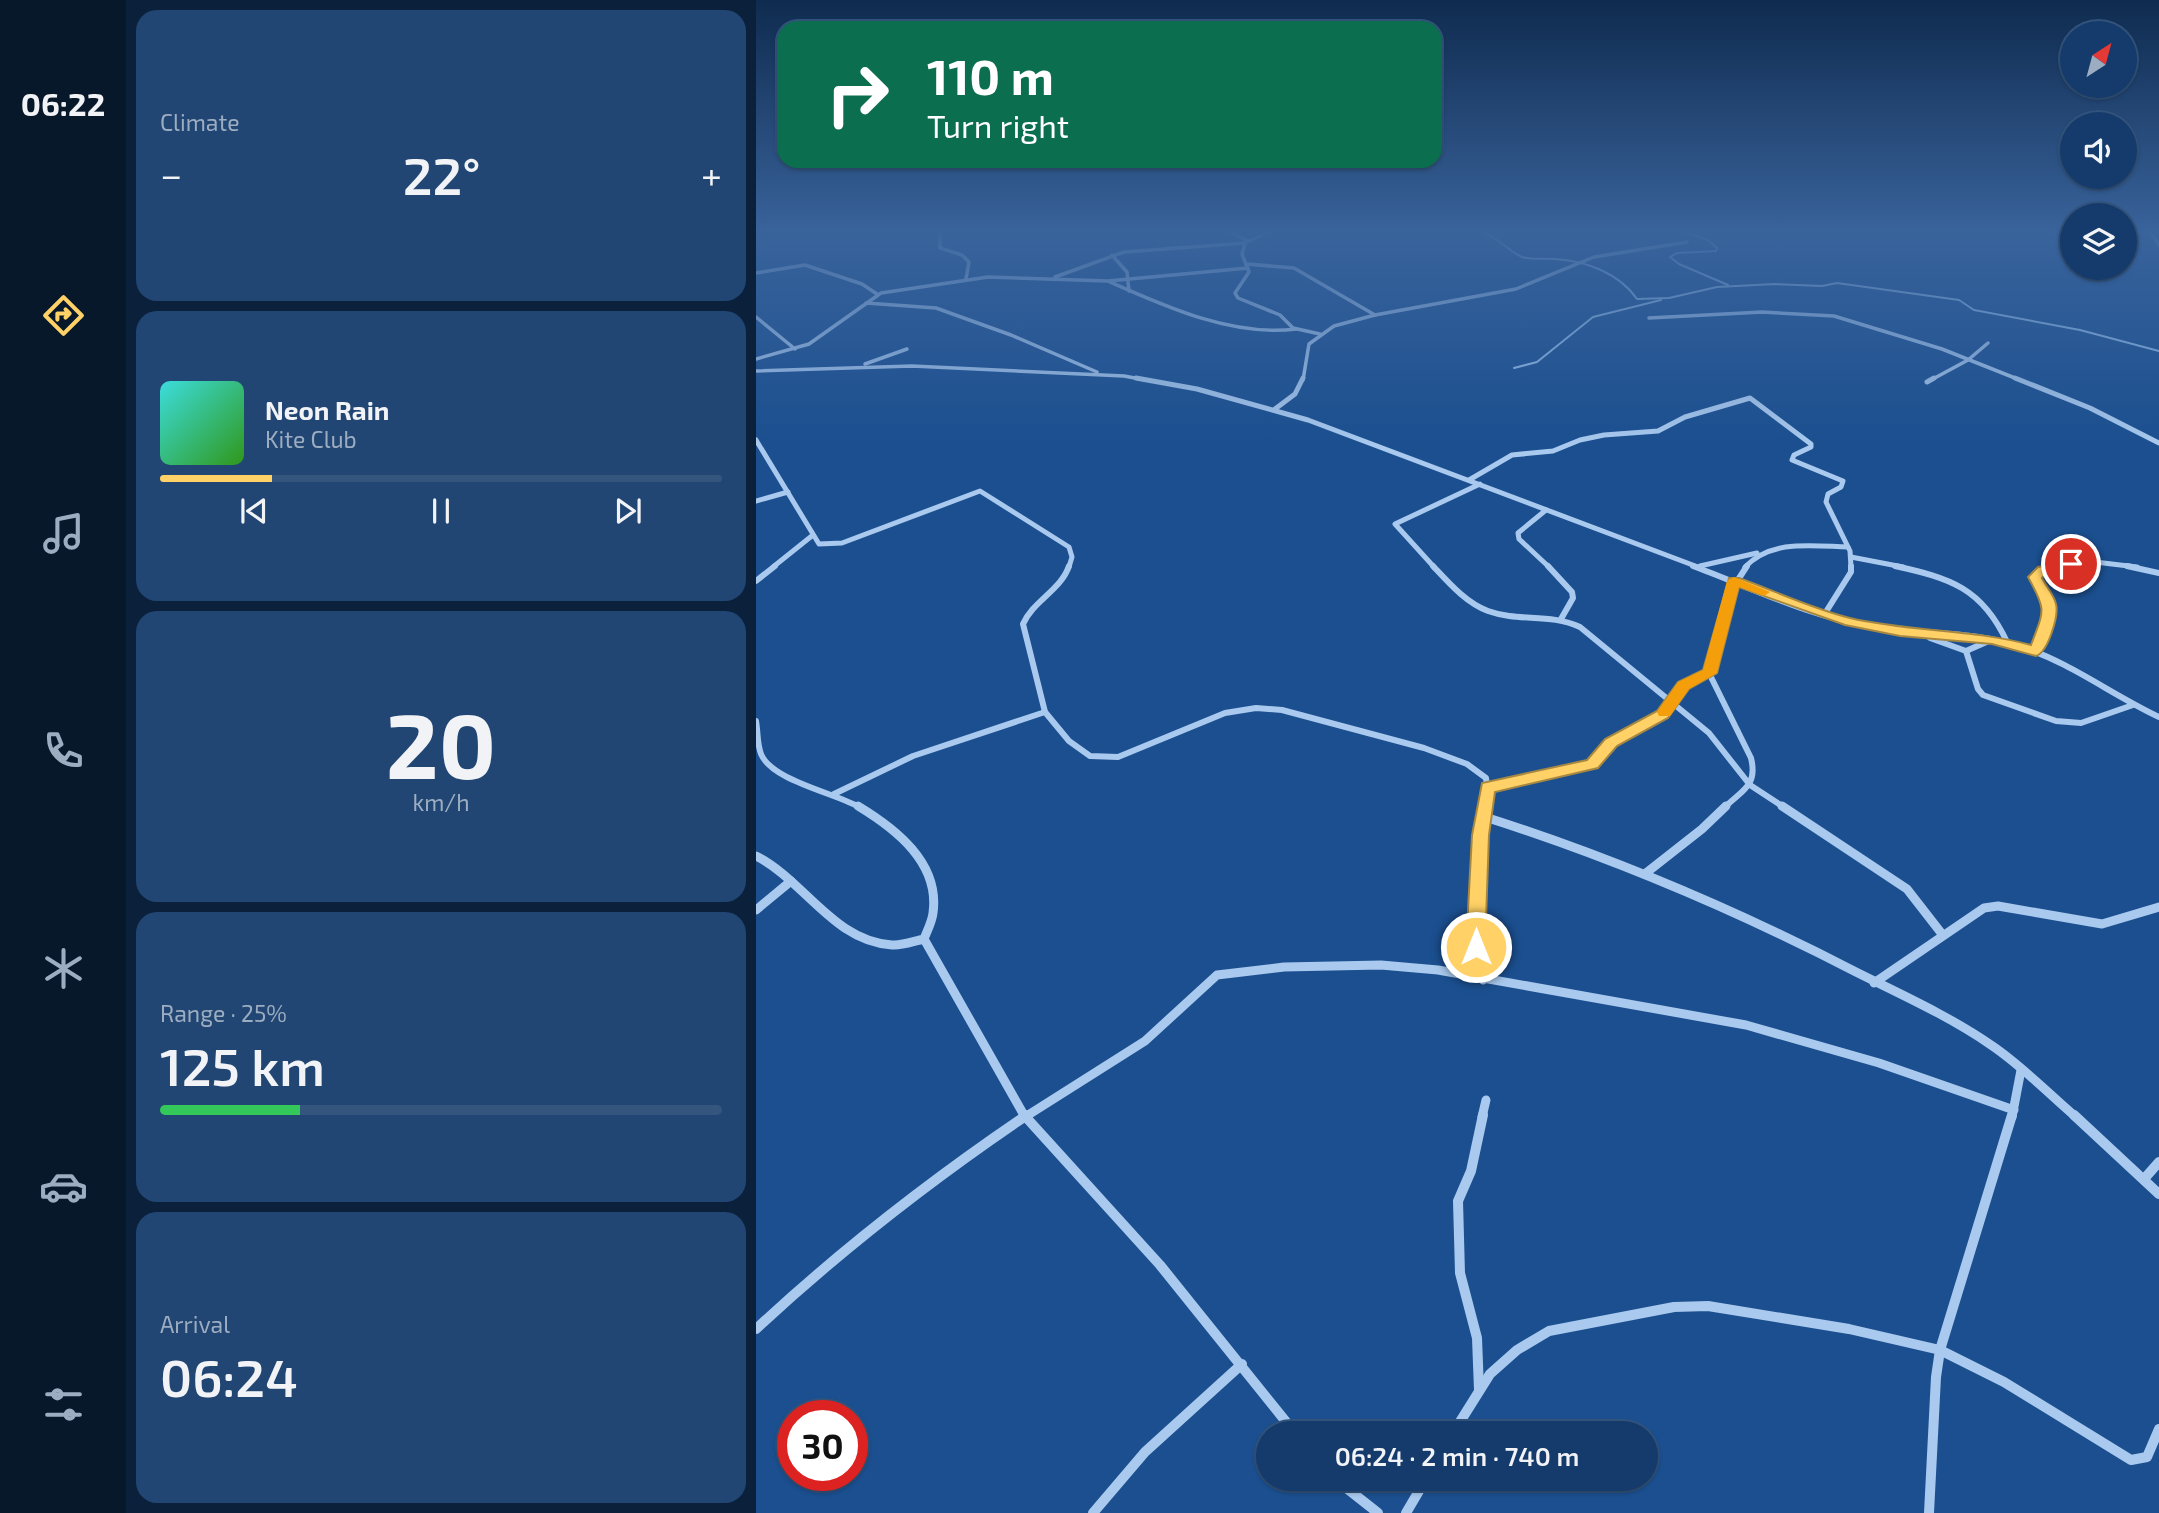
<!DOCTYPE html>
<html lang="en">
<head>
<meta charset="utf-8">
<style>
	:root { --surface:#143b6b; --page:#214673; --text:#f1f3f6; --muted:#9dadc1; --line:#33557e; --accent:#ffd166 }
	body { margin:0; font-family:"Exo 2",sans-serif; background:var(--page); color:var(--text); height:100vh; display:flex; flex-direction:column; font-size:26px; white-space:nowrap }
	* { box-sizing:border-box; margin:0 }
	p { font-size:23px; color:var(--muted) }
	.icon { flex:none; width:38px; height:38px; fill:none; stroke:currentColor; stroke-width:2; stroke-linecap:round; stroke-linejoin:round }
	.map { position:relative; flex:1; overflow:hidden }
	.sheet { display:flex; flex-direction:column; gap:10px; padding:10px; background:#0b203b; width:630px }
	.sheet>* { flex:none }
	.guide { position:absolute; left:21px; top:21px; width:665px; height:147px; border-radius:21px; box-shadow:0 2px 5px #0004,0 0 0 2px var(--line); background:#0b6e4f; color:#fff; overflow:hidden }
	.needle { width:46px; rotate:36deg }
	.tools { position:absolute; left:1304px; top:21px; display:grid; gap:14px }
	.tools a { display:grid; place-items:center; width:77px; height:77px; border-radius:50%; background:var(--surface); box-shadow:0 2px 5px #0004,0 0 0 2px var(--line); font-size:35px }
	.speed { position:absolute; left:21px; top:1400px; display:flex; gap:14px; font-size:35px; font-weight:700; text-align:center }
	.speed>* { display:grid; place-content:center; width:91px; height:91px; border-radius:50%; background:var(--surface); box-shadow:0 2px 5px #0004,0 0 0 2px var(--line); line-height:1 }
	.speed .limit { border:10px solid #d22; background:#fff; color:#111 }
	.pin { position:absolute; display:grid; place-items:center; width:60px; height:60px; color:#fff; margin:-30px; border:4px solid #fff; border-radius:50%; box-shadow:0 2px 7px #0007 }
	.me { position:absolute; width:77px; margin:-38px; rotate:0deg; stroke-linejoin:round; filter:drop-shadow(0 0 5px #0008) }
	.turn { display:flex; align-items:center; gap:24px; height:147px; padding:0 35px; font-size:32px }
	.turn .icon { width:91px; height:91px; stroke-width:2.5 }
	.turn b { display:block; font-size:49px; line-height:60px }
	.big { font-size:52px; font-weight:600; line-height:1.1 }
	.sheet .card { flex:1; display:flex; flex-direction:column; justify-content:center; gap:10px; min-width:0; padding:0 24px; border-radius:21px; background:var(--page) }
	.sheet .dial { align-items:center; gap:0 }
	.dial b { font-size:91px; line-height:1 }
	.song { display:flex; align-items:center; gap:21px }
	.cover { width:84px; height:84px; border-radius:10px; background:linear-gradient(135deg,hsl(180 70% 55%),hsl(110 70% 35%)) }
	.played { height:7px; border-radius:4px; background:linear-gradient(90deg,var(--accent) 20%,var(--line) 20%) }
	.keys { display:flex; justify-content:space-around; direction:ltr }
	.heat { display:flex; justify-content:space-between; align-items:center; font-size:38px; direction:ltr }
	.charge { height:10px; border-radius:5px; background:linear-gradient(90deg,#34c759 25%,var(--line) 0) }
	.trip { position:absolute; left:500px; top:1421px; width:402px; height:70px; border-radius:35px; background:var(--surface); box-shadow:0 2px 5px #0004,0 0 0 2px var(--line); font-weight:600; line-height:70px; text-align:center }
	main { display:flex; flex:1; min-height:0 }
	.tab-bar { display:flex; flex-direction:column; width:126px; justify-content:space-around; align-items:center; background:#08182b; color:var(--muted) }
	.tab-bar .icon { width:49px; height:49px }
	.tab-bar .selected { color:var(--accent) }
	.tab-bar b { font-size:32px; color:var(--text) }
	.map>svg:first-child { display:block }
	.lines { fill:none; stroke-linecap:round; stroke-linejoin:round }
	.stream { stroke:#9cc4f0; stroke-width:2 }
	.street-far4 { stroke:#a9c9ee; stroke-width:3.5 }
	.street-far3 { stroke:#a9c9ee; stroke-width:5 }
	.street-far2 { stroke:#a9c9ee; stroke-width:6 }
	.street-far1 { stroke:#a9c9ee; stroke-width:9 }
	.street { stroke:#a9c9ee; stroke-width:10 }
	.route { fill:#ffd166; stroke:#a68842; stroke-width:2 }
	.slow { fill:#f59e0b }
</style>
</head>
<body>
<main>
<nav class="tab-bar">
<b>06:22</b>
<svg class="icon selected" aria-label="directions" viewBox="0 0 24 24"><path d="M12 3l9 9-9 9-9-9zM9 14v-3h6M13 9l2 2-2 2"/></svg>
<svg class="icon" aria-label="music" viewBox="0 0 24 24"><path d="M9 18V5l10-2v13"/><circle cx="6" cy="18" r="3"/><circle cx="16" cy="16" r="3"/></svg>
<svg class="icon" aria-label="phone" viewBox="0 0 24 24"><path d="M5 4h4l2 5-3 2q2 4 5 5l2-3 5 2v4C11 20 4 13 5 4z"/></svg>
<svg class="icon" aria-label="climate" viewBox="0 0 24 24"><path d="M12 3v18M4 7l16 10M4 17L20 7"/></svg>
<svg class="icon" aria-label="car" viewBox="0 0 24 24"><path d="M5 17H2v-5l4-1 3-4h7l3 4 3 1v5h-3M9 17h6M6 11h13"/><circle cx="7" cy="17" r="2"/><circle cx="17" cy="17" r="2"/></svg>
<svg class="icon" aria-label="filters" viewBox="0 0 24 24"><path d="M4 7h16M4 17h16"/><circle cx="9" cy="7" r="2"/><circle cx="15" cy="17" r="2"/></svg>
</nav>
<section class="sheet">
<div class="card"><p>Climate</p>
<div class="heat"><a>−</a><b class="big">22°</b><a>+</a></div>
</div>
<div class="card">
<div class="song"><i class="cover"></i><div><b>Neon Rain</b><p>Kite Club</p></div></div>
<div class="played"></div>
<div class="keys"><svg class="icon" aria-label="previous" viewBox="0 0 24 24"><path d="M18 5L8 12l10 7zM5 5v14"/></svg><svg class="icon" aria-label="pause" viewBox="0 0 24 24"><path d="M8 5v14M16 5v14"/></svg><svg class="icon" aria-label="next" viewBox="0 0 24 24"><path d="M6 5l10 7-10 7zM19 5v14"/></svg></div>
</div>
<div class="card dial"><b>20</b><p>km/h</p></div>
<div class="card"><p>Range · 25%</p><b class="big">125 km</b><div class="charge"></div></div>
<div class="card"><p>Arrival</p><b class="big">06:24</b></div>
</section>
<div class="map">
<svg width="1403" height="1513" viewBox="0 0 1403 1513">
	<rect width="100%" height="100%" fill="#1b4f8f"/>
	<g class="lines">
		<g class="stream">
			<path d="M729,233C743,239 753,251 766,257C775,260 790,258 799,259C830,261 863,273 881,299L913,298L961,287L1019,284L1066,286L1081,283L1203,300L1218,310L1324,330L1403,351"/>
			<polyline points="932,233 952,240 961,248 960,251 921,253 914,257 923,264 972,285"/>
			<polyline points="758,368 781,362 837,317 905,300"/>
		</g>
		<g class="street-far4">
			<polyline points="184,233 184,248 206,255 213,262 210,279"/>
			<polyline points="476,233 492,241"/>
			<polyline points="1395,233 1403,245"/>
			<polyline points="489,243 486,254 493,272 479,293 482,298 524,315 537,328 564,334"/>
			<polyline points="356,255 371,272 373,291"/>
			<polyline points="491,264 538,268 619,315"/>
			<polyline points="0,273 49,265 106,284 121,294"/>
			<polyline points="299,277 368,252 489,243 510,233"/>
			<path d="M354,282C410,307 477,337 540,329"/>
			<polyline points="110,303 180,308 255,335 341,372"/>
			<polyline points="0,317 39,349"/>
			<polyline points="893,318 1006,312 1078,316 1186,349 1264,380"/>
			<polyline points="0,359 53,344 125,293 232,277 352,281 492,268"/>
			<polyline points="109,364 151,349"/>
			<polyline points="0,371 156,366 368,376 390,380"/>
			<polyline points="547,380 553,344 578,326 619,315 760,289 838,257 931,242"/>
			<polyline points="1175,380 1212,360 1232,343"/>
		</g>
		<g class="street-far3">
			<polyline points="380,378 441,389 552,420 942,567"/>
			<polyline points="1259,378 1334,408 1403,443"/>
			<polyline points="1171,382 1178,378"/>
			<polyline points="519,409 539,394 547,378"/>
			<polyline points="0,440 63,544 86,543 224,491 313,547 316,557 313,567"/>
			<polyline points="713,480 756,455 797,451 824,440 848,435 902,431 929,417 994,398 1055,444 1055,447 1038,455 1036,460 1087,481 1085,487 1072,494 1070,502 1094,551 1095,567"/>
			<polyline points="0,501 32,492"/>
			<polyline points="790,510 762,533 763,539 793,567"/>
			<polyline points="1095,557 1147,567"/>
			<polyline points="944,566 1001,553"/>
			<polyline points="17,567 57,535"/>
			<polyline points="678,567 639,524 724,484"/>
			<path d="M989,567C1016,539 1056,546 1092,547"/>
			<polyline points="1297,567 1339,562 1381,567"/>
		</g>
		<g class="street-far2">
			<path d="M313,566C305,590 277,601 267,624L289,712L313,741L334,756L362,757L469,713L500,708L526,710L668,748L711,764L730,778L732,796L730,808"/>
			<path d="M677,566C692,582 710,603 732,611C762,622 794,613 824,627L953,733L994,785L1029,808"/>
			<polyline points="792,566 816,592 817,598 805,619"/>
			<path d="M937,566C996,588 1056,618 1119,627C1167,634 1219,631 1266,647C1315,663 1356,695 1403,717"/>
			<path d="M1139,566C1194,578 1226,588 1251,642"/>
			<polyline points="1371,566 1403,573"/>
			<polyline points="0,581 19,566"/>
			<polyline points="1068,615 1095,572 1095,566"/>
			<polyline points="1174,638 1210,651 1222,689 1227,695 1300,721 1325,723 1377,705"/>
			<polyline points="1210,651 1235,640"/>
			<polyline points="1280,651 1290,627 1294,608 1279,577 1303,566"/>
			<path d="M953,673L995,758C1002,786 986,790 968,808"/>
			<path d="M0,721C2,732 1,744 5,754C16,781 80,793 105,808"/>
			<polyline points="732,788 837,764 855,742 906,714 927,685 953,673 976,589 991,566"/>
			<polyline points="78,794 157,756 289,712"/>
		</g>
		<g class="street-far1">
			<polyline points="1026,806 1151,889 1186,934"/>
			<path d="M729,817C858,858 980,910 1100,972C1146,995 1193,1016 1235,1045C1265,1065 1292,1093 1320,1117"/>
			<path d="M0,856C48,880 78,942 136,945C146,946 158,941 168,939C171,931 176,922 177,913C184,863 140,829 102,806"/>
			<polyline points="890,873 946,829 970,806"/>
			<polyline points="0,910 35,881"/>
			<polyline points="168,939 269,1117"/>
			<path d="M727,980C715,923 718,863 730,806"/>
			<polyline points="1118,983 1228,908 1242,906 1346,924 1403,907"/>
			<polyline points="269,1117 389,1041 461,975 528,967 625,965 682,970 990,1025 1123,1063 1258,1110"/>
			<polyline points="726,1117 730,1100"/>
			<polyline points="1256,1117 1265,1070"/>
		</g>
		<g class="street">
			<polyline points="268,1115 404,1265 539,1433"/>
			<polyline points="1318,1115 1403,1194"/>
			<polyline points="1388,1179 1403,1162"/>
			<path d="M0,1329C85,1250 175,1180 271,1115"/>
			<polyline points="723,1390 721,1338 704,1273 702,1201 715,1171 727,1115"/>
			<polyline points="697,1433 734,1374 761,1350 793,1331 918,1307 952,1306 1093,1329 1184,1350 1248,1382 1375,1460 1391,1457 1403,1429"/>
			<polyline points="579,1479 622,1513"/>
			<polyline points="337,1513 389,1452 486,1364"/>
			<polyline points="650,1513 670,1479"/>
			<polyline points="1173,1513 1180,1377 1184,1350 1256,1115"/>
		</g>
	</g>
	<linearGradient id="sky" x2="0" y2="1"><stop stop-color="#0f2b4f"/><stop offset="0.52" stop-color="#39639b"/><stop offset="1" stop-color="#39639b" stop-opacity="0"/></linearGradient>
	<rect width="1403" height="445" fill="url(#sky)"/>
	<path class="route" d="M1315,560L1320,562V567L1291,573L1286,578C1290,586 1298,595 1300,604C1303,616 1292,652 1280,656L1236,644L1144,636L1089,625L983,587L961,673L933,689L912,718L861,746L842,768L739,792L733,835L729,947L726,952L720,955L713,952L710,947L716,835L726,783L831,760L849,739L901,711L922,682L947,670L973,578H983C1019,591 1057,609 1094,618C1154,632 1216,629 1275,645C1288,610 1291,611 1272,577L1282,567Z"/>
	<polygon class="slow" points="978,577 1014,592 1008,596 983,587 961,673 933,689 914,716 903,716 901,712 922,682 947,670 971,581"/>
</svg>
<div class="tools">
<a><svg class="needle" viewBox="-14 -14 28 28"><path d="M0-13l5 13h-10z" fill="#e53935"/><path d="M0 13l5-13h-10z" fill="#9dadc1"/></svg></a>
<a><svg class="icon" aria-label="sound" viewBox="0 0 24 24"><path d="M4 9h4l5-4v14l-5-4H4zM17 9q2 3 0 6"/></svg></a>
<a><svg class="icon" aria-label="layers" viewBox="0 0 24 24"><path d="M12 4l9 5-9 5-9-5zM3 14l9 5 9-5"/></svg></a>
</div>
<div class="speed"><div class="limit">30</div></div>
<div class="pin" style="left:1315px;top:564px;background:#d93025"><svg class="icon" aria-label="arrive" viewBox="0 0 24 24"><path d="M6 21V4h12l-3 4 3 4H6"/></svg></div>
<svg class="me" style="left:720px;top:947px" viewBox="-20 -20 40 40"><circle r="17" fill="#ffd166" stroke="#fff" stroke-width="3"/><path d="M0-11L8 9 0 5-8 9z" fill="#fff"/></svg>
<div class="trip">06:24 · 2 min · 740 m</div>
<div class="guide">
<div class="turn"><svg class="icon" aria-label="right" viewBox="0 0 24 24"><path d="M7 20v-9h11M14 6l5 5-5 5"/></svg><div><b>110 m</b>Turn right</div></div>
</div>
</div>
</main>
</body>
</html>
